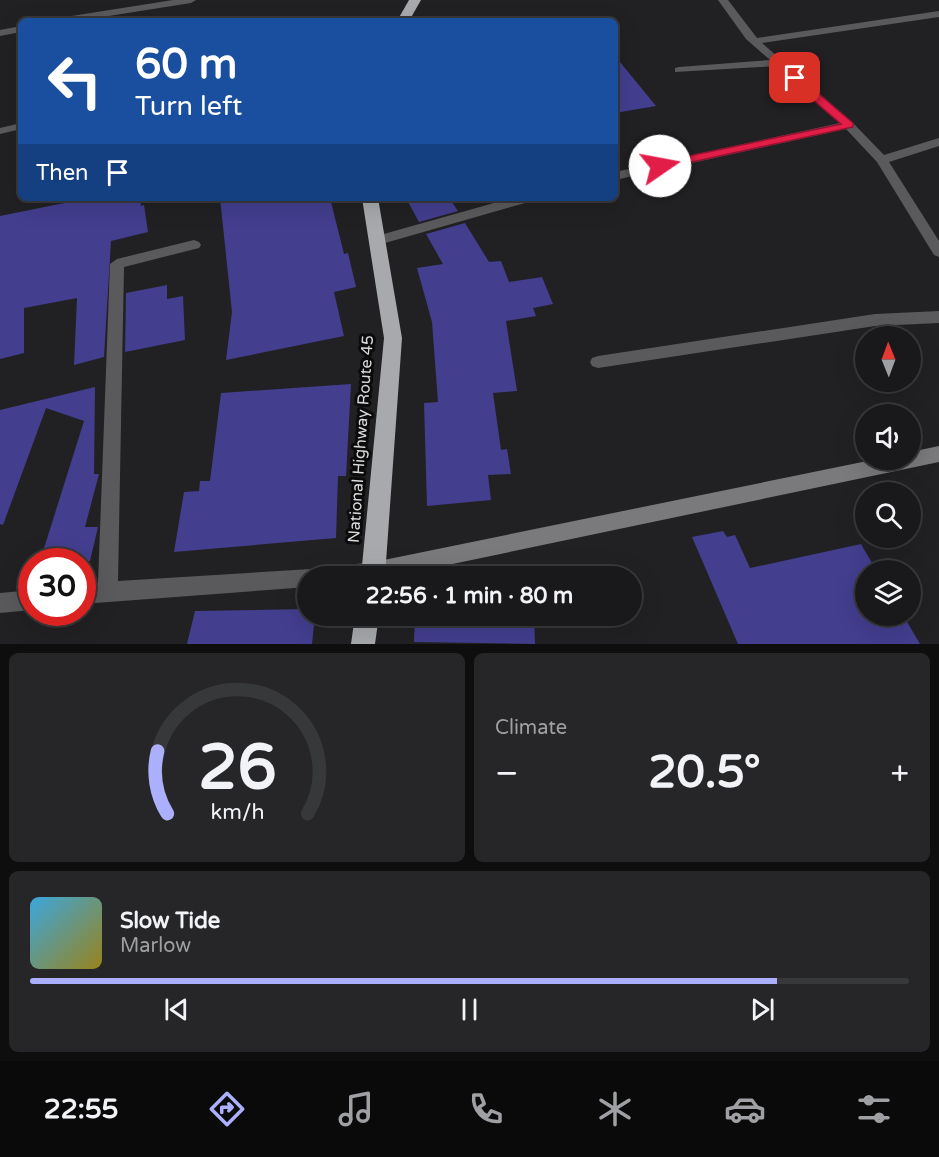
<!DOCTYPE html>
<html lang="en">
<head>
<meta charset="utf-8">
<style>
	:root { --surface:#19191b; --page:#262628; --text:#f1f3f6; --muted:#9fa0a3; --line:#37383a; --accent:#acaffb }
	body { margin:0; font-family:"Varela Round",sans-serif; background:var(--page); color:var(--text); height:100vh; display:flex; flex-direction:column; font-size:22px; white-space:nowrap }
	* { box-sizing:border-box; margin:0 }
	p { font-size:20px; color:var(--muted) }
	.icon { flex:none; width:33px; height:33px; fill:none; stroke:currentColor; stroke-width:2; stroke-linecap:round; stroke-linejoin:round }
	.map { position:relative; height:644px; overflow:hidden }
	.panel { display:flex; flex-direction:column; gap:9px; padding:9px; background:#0e0e0f; flex:1 }
	.panel>* { flex:none }
	.hud { position:absolute; left:18px; top:18px; width:600px; height:183px; border-radius:9px; box-shadow:0 6px 24px #0002,0 0 0 2px var(--line); background:#1a4fa0; color:#fff; overflow:hidden }
	.needle { width:39px; rotate:359deg }
	.tools { position:absolute; left:855px; top:326px; display:grid; gap:12px }
	.tools a { display:grid; place-items:center; width:66px; height:66px; border-radius:50%; background:var(--surface); box-shadow:0 6px 24px #0002,0 0 0 2px var(--line); font-size:30px }
	.speed { position:absolute; left:18px; top:548px; display:flex; gap:12px; font-size:30px; font-weight:700; text-align:center }
	.speed>* { display:grid; place-content:center; width:78px; height:78px; border-radius:50%; background:var(--surface); box-shadow:0 6px 24px #0002,0 0 0 2px var(--line); line-height:1 }
	.speed .limit { border:9px solid #d22; background:#fff; color:#111 }
	.pin { position:absolute; display:grid; place-items:center; width:51px; height:51px; color:#fff; margin:-26px; border-radius:12px; box-shadow:0 3px 9px #0006 }
	.me { position:absolute; width:66px; margin:-33px; rotate:78deg; stroke-linejoin:round; filter:drop-shadow(0 0 4px #0008) }
	.turn { display:flex; align-items:center; gap:21px; height:126px; padding:0 18px; font-size:27px }
	.turn .icon { width:78px; height:78px; stroke-width:2.5 }
	.turn b { display:block; font-size:42px; line-height:51px }
	.then { display:flex; align-items:center; height:57px; padding:0 18px; background:#0003; gap:12px; font-size:22px }
	.big { font-size:45px; font-weight:700; line-height:1.1 }
	.panel .tile { flex:1; display:flex; flex-direction:column; justify-content:center; gap:9px; min-width:0; padding:0 21px; border-radius:9px; background:var(--page) }
	.panel .dial { align-items:center; gap:0 }
	.dial svg { height:156px; overflow:visible; fill:none; stroke:var(--line); stroke-width:7; stroke-linecap:round; text-anchor:middle }
	.dial text { fill:var(--text); stroke:none }
	.song { display:flex; align-items:center; gap:18px }
	.cover { width:72px; height:72px; border-radius:9px; background:linear-gradient(135deg,hsl(200 70% 55%),hsl(50 70% 35%)) }
	.played { height:6px; border-radius:3px; background:linear-gradient(90deg,var(--accent) 85%,var(--line) 85%) }
	.keys { display:flex; justify-content:space-around; direction:ltr }
	.heat { display:flex; justify-content:space-between; align-items:center; font-size:33px; direction:ltr }
	.panel .tiles { flex:1; display:grid; gap:9px; grid-template-columns:1fr 1fr }
	.tile:last-child { grid-column:span 2 }
	.trip { position:absolute; left:297px; top:566px; width:345px; height:60px; border-radius:30px; background:var(--surface); box-shadow:0 6px 24px #0002,0 0 0 2px var(--line); font-weight:700; line-height:60px; text-align:center }
	.tab-bar { display:flex; height:96px; justify-content:space-around; align-items:center; background:#0a0a0b; color:var(--muted) }
	.tab-bar .icon { width:42px; height:42px }
	.tab-bar .selected { color:var(--accent) }
	.tab-bar b { font-size:27px; color:var(--text) }
	.map>svg:first-child { display:block }
	.building { fill:#433e8e }
	.lines { fill:none; stroke-linecap:round; stroke-linejoin:round }
	.street { fill:#5a5a5c; fill-rule:evenodd }
	.secondary { fill:#7a7a7c; fill-rule:evenodd }
	.highway { fill:#a8a9ac; fill-rule:evenodd }
	.route { fill:#e11d48; stroke:#92132f; stroke-width:1.5 }
	.labels { text-anchor:middle; dominant-baseline:central; stroke-width:6; stroke-linejoin:round; paint-order:stroke }
	.street-label { font-size:16px; fill:#d9d9db; stroke:#0b0b0c }
</style>
</head>
<body>
<div class="map">
<svg width="939" height="644" viewBox="0 0 939 644">
	<rect width="100%" height="100%" fill="#212124"/>
	<g class="building">
		<polygon points="615,56 656,106 615,113"/>
		<polygon points="89,198 140,198 141,206 144,205 148,232 111,241 104,357 74,365 77,298 24,308 24,353 0,359 0,216"/>
		<polygon points="220,198 330,198 344,254 348,253 356,287 334,292 344,336 226,360 232,312"/>
		<polygon points="406,198 449,198 458,211 419,222"/>
		<polygon points="465,223 489,262 501,261 509,282 542,277 553,304 533,308 536,316 506,321 517,391 493,393 501,450 507,449 511,474 488,475 491,500 427,506 424,403 438,402 432,322 417,268 443,264 426,234"/>
		<polygon points="167,285 167,299 183,296 185,340 125,352 126,293"/>
		<polygon points="351,384 346,476 338,476 336,538 174,552 184,492 199,491 200,481 210,481 221,393"/>
		<polygon points="95,387 94,474 99,474 85,527 98,527 90,561 40,561 84,421 46,408 3,525 0,524 0,410"/>
		<polygon points="723,531 727,537 735,535 750,568 861,544 876,570 866,570 866,615 903,615 920,644 738,644 692,537"/>
		<polygon points="308,609 308,615 315,615 312,644 187,644 195,611"/>
		<polygon points="415,615 534,615 535,644 414,642"/>
	</g>
	<g class="lines">
		<g class="street">
			<polygon points="173,0 196,0 191,3 77,21 54,21 59,18"/>
			<polygon points="718,0 728,0 757,38 939,11 939,17 762,43 853,123 884,155 939,138 939,146 889,162 939,241 939,257 934,255 877,162 846,129 615,180 615,172 840,123 777,66 675,72 675,68 679,67 770,60 746,39"/>
			<polygon points="21,26 21,32 0,36 0,30"/>
			<polygon points="21,123 21,129 0,134 0,128"/>
			<polygon points="512,198 533,198 532,201 378,245 371,240 373,237"/>
			<polygon points="194,240 199,242 201,245 199,248 124,267 118,581 311,569 374,562 381,564 384,571 382,576 308,576 308,587 82,604 82,584 98,583 110,264 117,259"/>
			<polygon points="939,311 939,323 875,326 598,368 592,366 590,362 592,358 598,356 875,314"/>
			<polygon points="32,590 32,610 0,613 0,593"/>
		</g>
		<polygon class="secondary" points="939,446 939,462 395,576 366,576 364,571 367,564 374,562 877,459 910,459 910,452"/>
		<g class="highway">
			<polygon points="409,0 421,0 409,21 397,21"/>
			<polygon points="362,198 378,198 402,338 385,576 361,576 384,338"/>
			<polygon points="355,615 379,615 375,644 351,644"/>
		</g>
	</g>
	<polygon class="route" points="791,76 798,76 853,123 853,127 660,169 655,166 660,162 841,124 791,81"/>
	<g class="labels">
		<g class="street-label">
			<text transform="translate(361 439) rotate(-86)">National Highway Route 45</text>
		</g>
	</g>
</svg>
<div class="tools">
<a><svg class="needle" viewBox="-14 -14 28 28"><path d="M0-13l5 13h-10z" fill="#e53935"/><path d="M0 13l5-13h-10z" fill="#9fa0a3"/></svg></a>
<a><svg class="icon" aria-label="sound" viewBox="0 0 24 24"><path d="M4 9h4l5-4v14l-5-4H4zM17 9q2 3 0 6"/></svg></a>
<a><svg class="icon" aria-label="search" viewBox="0 0 24 24"><circle cx="10" cy="10" r="6"/><path d="M15 15l6 6"/></svg></a>
<a><svg class="icon" aria-label="layers" viewBox="0 0 24 24"><path d="M12 4l9 5-9 5-9-5zM3 14l9 5 9-5"/></svg></a>
</div>
<div class="speed"><div class="limit">30</div></div>
<div class="pin" style="left:795px;top:78px;background:#d93025"><svg class="icon" aria-label="arrive" viewBox="0 0 24 24"><path d="M6 21V4h12l-3 4 3 4H6"/></svg></div>
<svg class="me" style="left:660px;top:166px" viewBox="-20 -20 40 40"><circle r="19" fill="#fff"/><path d="M0-13L10 11 0 6-10 11z" fill="#e11d48"/></svg>
<div class="trip">22:56 · 1 min · 80 m</div>
<div class="hud">
<div class="turn"><svg class="icon" aria-label="left" viewBox="0 0 24 24"><path d="M17 20v-9H6M10 6l-5 5 5 5"/></svg><div><b>60 m</b>Turn left</div></div>
<div class="then">Then<svg class="icon" aria-label="arrive" viewBox="0 0 24 24"><path d="M6 21V4h12l-3 4 3 4H6"/></svg></div>
</div>
</div>
<section class="panel">
<div class="tiles">
<div class="tile dial"><svg viewBox="0 0 100 80">
<path d="M14 69A42 42 0 1 1 86 69"/>
<path d="M14 69A42 42 0 0 1 9 37" stroke="#acaffb"/>
<text x="50" y="56" font-size="32" font-weight="700">26</text>
<text x="50" y="72" font-size="11">km/h</text>
</svg></div>
<div class="tile"><p>Climate</p>
<div class="heat"><a>−</a><b class="big">20.5°</b><a>+</a></div>
</div>
<div class="tile">
<div class="song"><i class="cover"></i><div><b>Slow Tide</b><p>Marlow</p></div></div>
<div class="played"></div>
<div class="keys"><svg class="icon" aria-label="previous" viewBox="0 0 24 24"><path d="M18 5L8 12l10 7zM5 5v14"/></svg><svg class="icon" aria-label="pause" viewBox="0 0 24 24"><path d="M8 5v14M16 5v14"/></svg><svg class="icon" aria-label="next" viewBox="0 0 24 24"><path d="M6 5l10 7-10 7zM19 5v14"/></svg></div>
</div>
</div>
</section>
<nav class="tab-bar">
<b>22:55</b>
<svg class="icon selected" aria-label="directions" viewBox="0 0 24 24"><path d="M12 3l9 9-9 9-9-9zM9 14v-3h6M13 9l2 2-2 2"/></svg>
<svg class="icon" aria-label="music" viewBox="0 0 24 24"><path d="M9 18V5l10-2v13"/><circle cx="6" cy="18" r="3"/><circle cx="16" cy="16" r="3"/></svg>
<svg class="icon" aria-label="phone" viewBox="0 0 24 24"><path d="M5 4h4l2 5-3 2q2 4 5 5l2-3 5 2v4C11 20 4 13 5 4z"/></svg>
<svg class="icon" aria-label="climate" viewBox="0 0 24 24"><path d="M12 3v18M4 7l16 10M4 17L20 7"/></svg>
<svg class="icon" aria-label="car" viewBox="0 0 24 24"><path d="M5 17H2v-5l4-1 3-4h7l3 4 3 1v5h-3M9 17h6M6 11h13"/><circle cx="7" cy="17" r="2"/><circle cx="17" cy="17" r="2"/></svg>
<svg class="icon" aria-label="filters" viewBox="0 0 24 24"><path d="M4 7h16M4 17h16"/><circle cx="9" cy="7" r="2"/><circle cx="15" cy="17" r="2"/></svg>
</nav>
</body>
</html>
